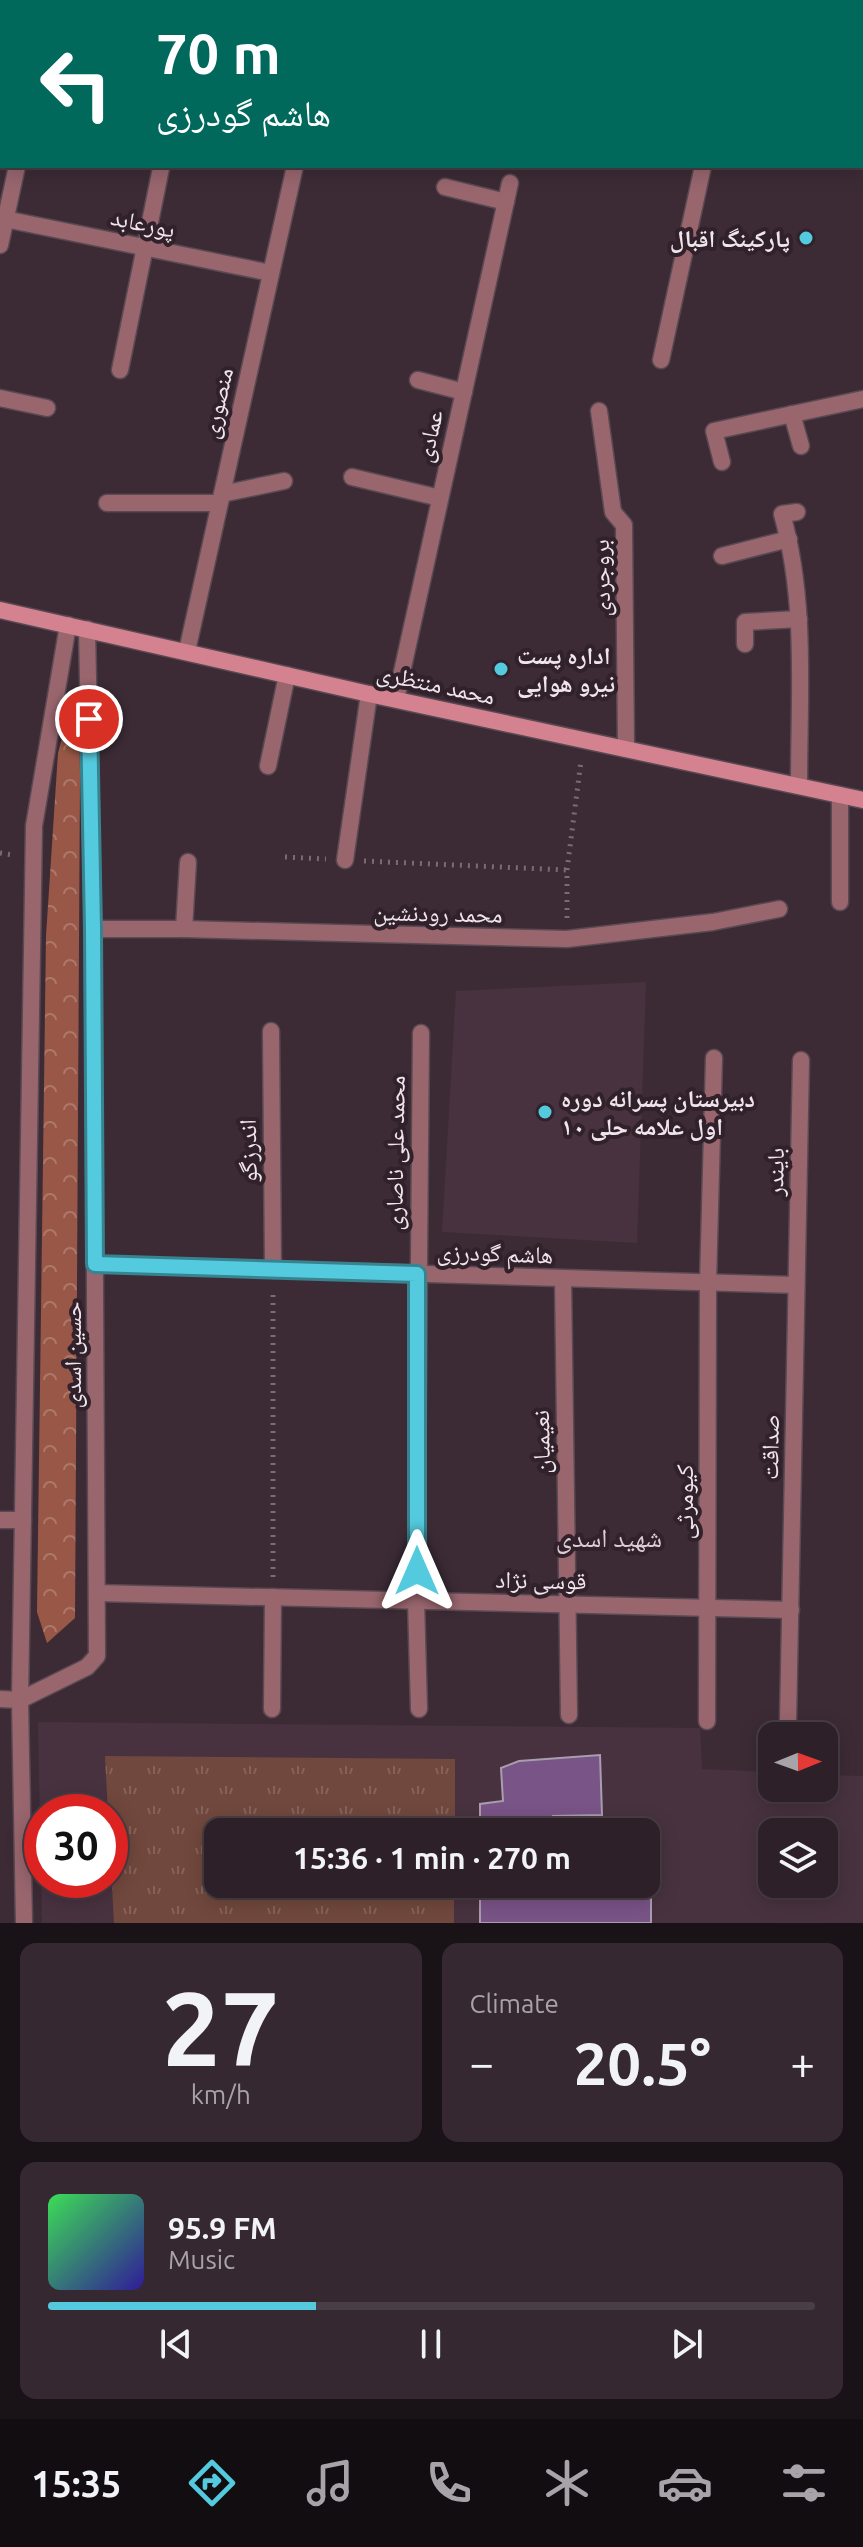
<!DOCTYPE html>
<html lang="en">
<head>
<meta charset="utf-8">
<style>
	:root { --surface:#2d2028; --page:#352830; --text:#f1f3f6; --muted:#a7a3a8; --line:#483e45; --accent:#54cade }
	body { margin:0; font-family:Ubuntu,"Noto Naskh Arabic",sans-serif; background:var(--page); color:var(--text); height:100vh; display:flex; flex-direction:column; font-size:30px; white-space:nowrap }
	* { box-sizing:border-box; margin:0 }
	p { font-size:26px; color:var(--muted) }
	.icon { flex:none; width:44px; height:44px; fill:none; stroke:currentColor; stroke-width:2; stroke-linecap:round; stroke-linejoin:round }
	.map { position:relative; height:1923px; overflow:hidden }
	.drawer { display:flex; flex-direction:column; gap:20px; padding:20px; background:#191216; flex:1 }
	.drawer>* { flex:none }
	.guide { position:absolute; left:0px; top:0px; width:864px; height:168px; box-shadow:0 4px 20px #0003,0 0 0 2px var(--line); background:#00695c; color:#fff; overflow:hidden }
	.needle { width:52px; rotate:89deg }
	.tools { position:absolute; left:758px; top:1722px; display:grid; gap:16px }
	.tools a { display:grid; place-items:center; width:80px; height:80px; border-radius:16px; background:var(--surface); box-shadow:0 4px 20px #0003,0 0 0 2px var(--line); font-size:40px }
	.speed { position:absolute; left:24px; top:1794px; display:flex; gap:16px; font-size:40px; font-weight:700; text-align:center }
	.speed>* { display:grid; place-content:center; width:104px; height:104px; border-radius:50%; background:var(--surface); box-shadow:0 4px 20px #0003,0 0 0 2px var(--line); line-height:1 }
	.speed .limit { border:12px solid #d22; background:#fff; color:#111 }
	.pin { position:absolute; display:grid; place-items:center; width:68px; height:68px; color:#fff; margin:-34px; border:4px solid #fff; border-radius:50%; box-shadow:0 2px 8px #0007 }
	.me { position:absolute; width:88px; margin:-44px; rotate:0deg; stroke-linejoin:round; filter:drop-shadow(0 0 6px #0008) }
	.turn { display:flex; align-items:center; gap:28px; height:168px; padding:0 24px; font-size:36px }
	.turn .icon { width:104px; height:104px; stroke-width:2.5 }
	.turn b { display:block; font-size:56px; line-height:68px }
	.big { font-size:60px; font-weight:700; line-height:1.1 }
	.drawer .tile { flex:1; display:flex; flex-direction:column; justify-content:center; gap:12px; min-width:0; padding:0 28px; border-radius:16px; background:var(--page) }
	.drawer .dial { align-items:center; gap:0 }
	.dial b { font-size:104px; line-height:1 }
	.song { display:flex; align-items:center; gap:24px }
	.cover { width:96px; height:96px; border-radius:12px; background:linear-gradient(135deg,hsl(130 70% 55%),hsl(250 70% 35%)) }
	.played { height:8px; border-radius:4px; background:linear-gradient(90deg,var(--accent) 35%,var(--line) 35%) }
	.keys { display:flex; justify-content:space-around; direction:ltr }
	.heat { display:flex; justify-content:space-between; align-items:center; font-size:44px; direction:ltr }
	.drawer .tiles { flex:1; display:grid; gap:20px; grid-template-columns:1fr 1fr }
	.tile:last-child { grid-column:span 2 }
	.trip { position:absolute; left:204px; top:1818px; width:456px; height:80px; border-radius:16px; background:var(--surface); box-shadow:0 4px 20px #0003,0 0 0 2px var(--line); font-weight:700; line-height:80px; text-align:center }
	.dock { display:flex; height:128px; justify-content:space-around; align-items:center; background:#120d10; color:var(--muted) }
	.dock .icon { width:56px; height:56px }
	.dock .current { color:var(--accent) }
	.dock b { font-size:36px; color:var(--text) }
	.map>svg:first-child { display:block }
	.built { fill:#483240; fill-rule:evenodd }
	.grass { fill:url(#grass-tufts) }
	.forest { fill:url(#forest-crowns) }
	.building { fill:#795487; stroke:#aa9daf; stroke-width:2 }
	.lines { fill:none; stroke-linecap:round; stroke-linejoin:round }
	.minor-casing { stroke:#594952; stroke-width:19 }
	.secondary-casing { stroke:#594952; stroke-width:19 }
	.path { stroke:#7a6b74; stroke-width:5; stroke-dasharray:2 6; stroke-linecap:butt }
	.minor { stroke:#99666e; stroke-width:16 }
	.secondary { stroke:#d48290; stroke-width:16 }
	.route-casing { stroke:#378390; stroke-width:20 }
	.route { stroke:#54cade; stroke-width:14 }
	.poi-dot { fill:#54cade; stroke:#31212b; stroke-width:3 }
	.labels { text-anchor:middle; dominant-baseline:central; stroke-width:8; stroke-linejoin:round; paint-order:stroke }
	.street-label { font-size:24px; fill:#f1e5ec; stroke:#31212b }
	.poi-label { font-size:24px; font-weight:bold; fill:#f1e5ec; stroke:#31212b; text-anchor:start }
	.neighbourhood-label { font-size:26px; fill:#e0cad6; stroke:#31212b }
</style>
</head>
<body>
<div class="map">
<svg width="863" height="1923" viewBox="0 0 863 1923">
	<defs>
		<pattern id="grass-tufts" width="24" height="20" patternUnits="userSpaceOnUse" patternTransform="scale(2)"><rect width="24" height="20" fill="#71483d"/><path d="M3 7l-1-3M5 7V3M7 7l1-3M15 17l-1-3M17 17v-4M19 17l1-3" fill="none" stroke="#866259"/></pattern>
		<pattern id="forest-crowns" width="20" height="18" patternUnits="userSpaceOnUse" patternTransform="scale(2)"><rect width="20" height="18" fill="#995847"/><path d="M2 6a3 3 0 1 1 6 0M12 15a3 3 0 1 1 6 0" fill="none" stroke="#ad786b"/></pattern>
	</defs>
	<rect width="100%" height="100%" fill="#3c2b35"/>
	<g class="built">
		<polygon points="646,982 637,1243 442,1232 456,991"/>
		<path d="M38,1722L700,1728L702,1769L772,1772V1788H824V1775L863,1776V1923H42ZM42,1812H110V1880H42ZM218,1832H646V1884H218ZM772,1832H824V1884H772Z"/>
	</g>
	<polygon class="grass" points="105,1756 455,1759 455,1832 218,1832 218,1884 454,1884 454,1923 114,1923"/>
	<polygon class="forest" points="79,709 80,774 75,1618 47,1643 37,1612 46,936 58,753 65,727"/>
	<g class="building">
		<polygon points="600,1755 602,1815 553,1816 555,1832 480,1832 480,1804 503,1801 501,1768 519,1761"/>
		<polygon points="480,1884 633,1884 632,1894 651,1892 651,1923 480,1923"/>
	</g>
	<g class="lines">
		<g class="minor-casing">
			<g id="minor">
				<polyline points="55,2 55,0"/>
				<polyline points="212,2 212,0"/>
				<polyline points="354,2 355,0"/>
				<polyline points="566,2 567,0"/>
				<polyline points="752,2 753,0"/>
				<polyline points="445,187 506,202"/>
				<polyline points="5,219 271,273"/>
				<polyline points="0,245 17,166"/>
				<polyline points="661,360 703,166"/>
				<polyline points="120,370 161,168"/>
				<polyline points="418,380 464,392"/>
				<polyline points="0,398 47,408"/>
				<polyline points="599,411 613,512 624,525 626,749"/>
				<polyline points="792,414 801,446"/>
				<polyline points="722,462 714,431 863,399"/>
				<polyline points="352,477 440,498"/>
				<polyline points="222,494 284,481"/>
				<polyline points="107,503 219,503"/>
				<path d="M797,512L782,514C807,602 799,695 799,786"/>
				<polyline points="722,556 789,539"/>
				<polyline points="745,644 745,622 799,619"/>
				<polyline points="187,651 295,166"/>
				<polyline points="396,699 510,183"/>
				<polyline points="268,766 287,675"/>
				<polyline points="840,795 840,902"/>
				<polyline points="345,860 369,694"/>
				<polyline points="93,929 184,929 567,939 713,922 779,909"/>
				<polyline points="184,929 188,862"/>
				<polyline points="271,1031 273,1270"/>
				<polyline points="95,1264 796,1285"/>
				<polyline points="563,1279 569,1715"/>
				<polyline points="0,1520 23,1520"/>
				<polyline points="97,1593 791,1610"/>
				<polyline points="0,1699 20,1700 87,1667 97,1656 93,929 87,629"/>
				<polyline points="272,1709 273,1597"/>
				<polyline points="419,1709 416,1601 421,1033"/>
				<polyline points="707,1721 708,1283 714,1058"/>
				<polyline points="788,1722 801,1060"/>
				<polyline points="24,1923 20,1700 34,826 68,625"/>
			</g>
		</g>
		<g class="secondary-casing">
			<g id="secondary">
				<polyline points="265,0 274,2"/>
				<polyline points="862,134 863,135"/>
				<polyline points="0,610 369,694 863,800"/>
			</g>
		</g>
		<g class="path">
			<polyline points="0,853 12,855"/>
			<polyline points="285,857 326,859"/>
			<polyline points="364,861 567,870"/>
			<polyline points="567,918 567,870 581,761"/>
			<polyline points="273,1577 273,1291"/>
		</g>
		<use href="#minor" class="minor"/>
		<use href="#secondary" class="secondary"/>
	</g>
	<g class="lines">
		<g class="route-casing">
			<polyline id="route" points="89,719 93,929 95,1264 417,1274 417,1571"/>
		</g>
		<use href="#route" class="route"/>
	</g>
	<g class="poi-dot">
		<circle cx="806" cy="238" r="8"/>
		<circle cx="501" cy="669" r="8"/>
		<circle cx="545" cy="1112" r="8"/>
	</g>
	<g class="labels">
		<g class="street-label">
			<text transform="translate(143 223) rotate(12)">پورعابد</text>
			<text transform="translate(217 403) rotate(-77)">منصوری</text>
			<text transform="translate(429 436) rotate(-77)">عمادی</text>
			<text transform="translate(601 578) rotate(-91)">بروجردی</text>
			<text transform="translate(436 684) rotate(12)">محمد منتظری</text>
			<text transform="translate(438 913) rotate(1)">محمد رودنشین</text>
			<text transform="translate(248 1151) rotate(-91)">اندرزگو</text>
			<text transform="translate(395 1153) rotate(-89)">محمد علی ناصاری</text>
			<text transform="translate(775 1172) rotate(-89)">بایندر</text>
			<text transform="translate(495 1253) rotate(2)">هاشم گودرزی</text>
			<text transform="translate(72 1355) rotate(-90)">حسین اسدی</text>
			<text transform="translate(541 1442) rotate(-91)">نعیمیان</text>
			<text transform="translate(770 1447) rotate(-89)">صداقت</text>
			<text transform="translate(684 1502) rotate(-90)">کیومرثی</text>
			<text transform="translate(541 1580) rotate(1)">قوسی نژاد</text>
		</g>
		<g class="poi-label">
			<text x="790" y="238" text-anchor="end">پارکینگ اقبال</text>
			<text x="517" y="655">اداره پست<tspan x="517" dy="28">نیرو هوایی</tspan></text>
			<text x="561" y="1098">دبیرستان پسرانه دوره<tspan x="561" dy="28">اول علامه حلی ۱۰</tspan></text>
		</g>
		<g class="neighbourhood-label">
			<text x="609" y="1537">شهید اسدی</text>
		</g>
	</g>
</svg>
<div class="tools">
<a><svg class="needle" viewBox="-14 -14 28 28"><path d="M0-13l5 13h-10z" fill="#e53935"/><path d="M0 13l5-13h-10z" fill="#a7a3a8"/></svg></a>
<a><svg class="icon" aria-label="layers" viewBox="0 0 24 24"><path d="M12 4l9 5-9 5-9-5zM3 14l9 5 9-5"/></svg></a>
</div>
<div class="speed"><div class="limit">30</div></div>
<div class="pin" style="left:89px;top:719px;background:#d93025"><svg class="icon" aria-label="arrive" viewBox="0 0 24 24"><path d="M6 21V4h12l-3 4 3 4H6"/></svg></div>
<svg class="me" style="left:417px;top:1571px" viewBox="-20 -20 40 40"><path d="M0-17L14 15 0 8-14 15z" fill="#54cade" stroke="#fff" stroke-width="4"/></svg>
<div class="trip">15:36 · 1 min · 270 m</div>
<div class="guide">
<div class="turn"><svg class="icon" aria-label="left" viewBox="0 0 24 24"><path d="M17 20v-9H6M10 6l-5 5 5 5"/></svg><div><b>70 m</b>هاشم گودرزی</div></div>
</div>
</div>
<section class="drawer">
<div class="tiles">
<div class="tile dial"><b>27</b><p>km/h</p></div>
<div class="tile"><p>Climate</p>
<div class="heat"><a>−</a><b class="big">20.5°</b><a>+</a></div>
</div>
<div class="tile">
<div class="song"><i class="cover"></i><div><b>95.9 FM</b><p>Music</p></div></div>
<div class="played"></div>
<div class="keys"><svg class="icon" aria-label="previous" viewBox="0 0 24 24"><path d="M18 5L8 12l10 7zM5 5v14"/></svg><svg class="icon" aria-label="pause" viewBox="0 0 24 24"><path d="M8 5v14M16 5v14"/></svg><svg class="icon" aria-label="next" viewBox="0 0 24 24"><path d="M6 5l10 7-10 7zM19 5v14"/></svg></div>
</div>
</div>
</section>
<nav class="dock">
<b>15:35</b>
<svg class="icon current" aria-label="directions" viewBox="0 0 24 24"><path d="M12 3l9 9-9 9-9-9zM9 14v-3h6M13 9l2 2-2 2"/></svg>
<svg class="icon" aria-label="music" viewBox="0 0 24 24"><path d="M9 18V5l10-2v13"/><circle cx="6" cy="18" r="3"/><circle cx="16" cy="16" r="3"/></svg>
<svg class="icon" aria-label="phone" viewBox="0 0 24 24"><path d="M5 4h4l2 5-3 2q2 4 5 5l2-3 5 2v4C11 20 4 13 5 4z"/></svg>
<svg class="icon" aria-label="climate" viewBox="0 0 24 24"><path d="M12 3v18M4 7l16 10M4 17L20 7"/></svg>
<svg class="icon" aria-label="car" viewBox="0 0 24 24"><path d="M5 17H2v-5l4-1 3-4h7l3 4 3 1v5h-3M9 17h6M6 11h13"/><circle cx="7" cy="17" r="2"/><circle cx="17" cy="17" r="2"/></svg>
<svg class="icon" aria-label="filters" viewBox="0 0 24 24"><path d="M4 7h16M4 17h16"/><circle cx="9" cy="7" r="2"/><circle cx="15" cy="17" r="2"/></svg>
</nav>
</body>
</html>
